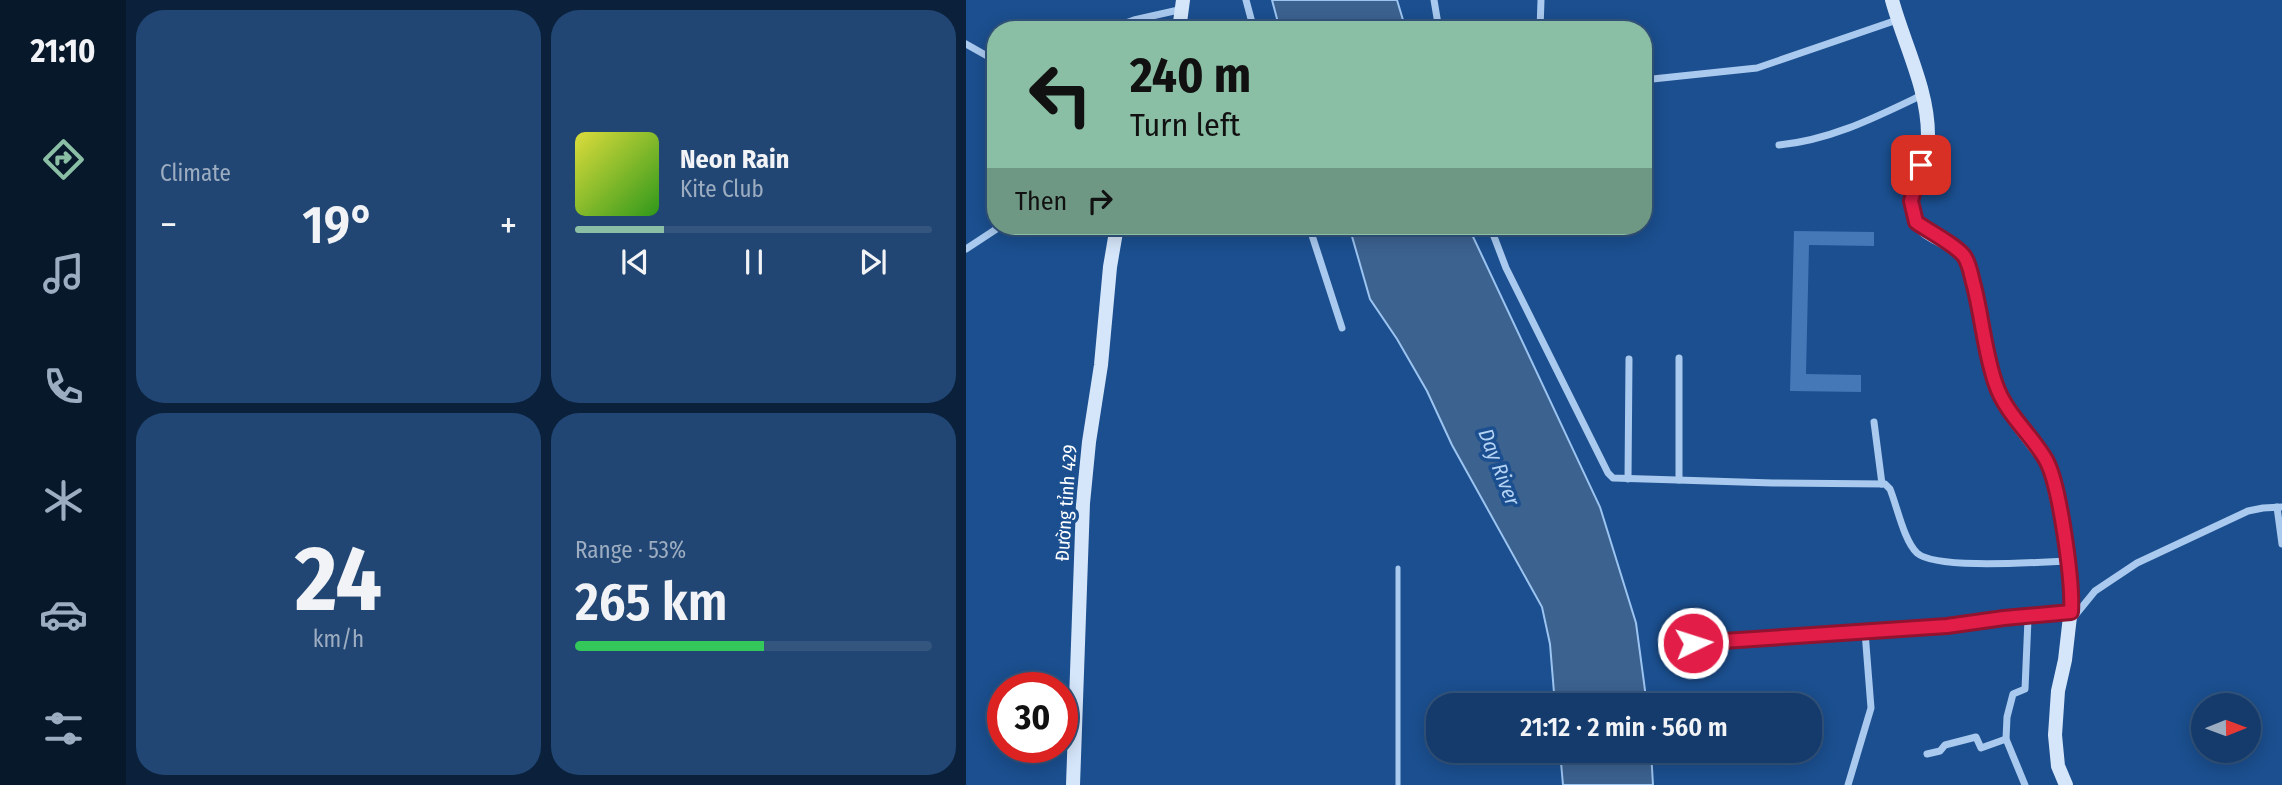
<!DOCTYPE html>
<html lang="en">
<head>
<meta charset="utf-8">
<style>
	:root { --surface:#143b6b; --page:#214673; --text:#f1f3f6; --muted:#9dadc1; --line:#33557e; --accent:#8abfa5 }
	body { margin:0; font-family:"Fira Sans Condensed",sans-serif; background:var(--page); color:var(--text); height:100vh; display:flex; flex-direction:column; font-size:26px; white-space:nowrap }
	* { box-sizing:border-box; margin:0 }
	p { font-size:23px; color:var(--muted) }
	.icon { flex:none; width:38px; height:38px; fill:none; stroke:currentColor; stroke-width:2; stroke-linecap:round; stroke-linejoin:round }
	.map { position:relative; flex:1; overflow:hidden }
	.details { display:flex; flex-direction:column; gap:10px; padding:10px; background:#0b203b; width:840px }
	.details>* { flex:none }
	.guide { position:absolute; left:21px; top:21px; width:665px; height:214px; border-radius:28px; box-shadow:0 4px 18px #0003,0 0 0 2px var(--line); background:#8abfa5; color:#111; overflow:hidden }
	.needle { width:46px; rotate:89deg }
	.fabs { position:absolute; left:1225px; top:693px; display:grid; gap:14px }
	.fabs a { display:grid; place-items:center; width:70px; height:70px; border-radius:50%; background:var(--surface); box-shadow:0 4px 18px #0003,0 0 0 2px var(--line); font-size:35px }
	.speed { position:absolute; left:21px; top:672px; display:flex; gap:14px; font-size:35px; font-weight:700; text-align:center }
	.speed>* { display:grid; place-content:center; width:91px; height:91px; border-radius:50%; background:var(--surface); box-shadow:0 4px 18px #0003,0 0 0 2px var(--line); line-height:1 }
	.speed .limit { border:10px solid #d22; background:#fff; color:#111 }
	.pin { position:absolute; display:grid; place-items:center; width:60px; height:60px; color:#fff; margin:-30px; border-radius:14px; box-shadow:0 4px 10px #0006 }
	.me { position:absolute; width:77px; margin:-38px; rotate:86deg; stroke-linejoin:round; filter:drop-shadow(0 0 5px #0008) }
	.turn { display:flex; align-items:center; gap:24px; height:147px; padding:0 28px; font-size:32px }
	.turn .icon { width:91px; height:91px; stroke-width:2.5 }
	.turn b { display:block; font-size:49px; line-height:60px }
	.then { display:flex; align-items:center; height:66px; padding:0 28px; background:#0003; gap:14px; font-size:26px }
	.big { font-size:52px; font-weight:600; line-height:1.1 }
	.details .tile { flex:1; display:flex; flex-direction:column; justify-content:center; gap:10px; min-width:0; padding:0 24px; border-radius:28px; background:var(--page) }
	.details .dial { align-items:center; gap:0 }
	.dial b { font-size:91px; line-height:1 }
	.song { display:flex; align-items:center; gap:21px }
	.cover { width:84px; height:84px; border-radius:10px; background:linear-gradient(135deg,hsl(60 70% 55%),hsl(110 70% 35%)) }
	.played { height:7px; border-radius:4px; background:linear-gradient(90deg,var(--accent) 25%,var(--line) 25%) }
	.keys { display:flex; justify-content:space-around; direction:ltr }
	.heat { display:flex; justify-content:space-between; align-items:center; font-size:38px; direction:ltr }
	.charge { height:10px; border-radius:5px; background:linear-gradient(90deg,#34c759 53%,var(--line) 0) }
	.details .tiles { flex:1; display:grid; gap:10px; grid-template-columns:repeat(2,1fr) }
	.trip { position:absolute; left:460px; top:693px; width:396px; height:70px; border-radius:28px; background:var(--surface); box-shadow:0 4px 18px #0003,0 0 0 2px var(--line); font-weight:600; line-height:70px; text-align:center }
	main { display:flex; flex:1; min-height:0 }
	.menu { display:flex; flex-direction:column; width:126px; justify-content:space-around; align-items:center; background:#08182b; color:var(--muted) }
	.menu .icon { width:49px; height:49px }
	.menu .active { color:var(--accent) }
	.menu b { font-size:32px; color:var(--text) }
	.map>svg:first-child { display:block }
	.water { fill:#3c6290; stroke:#9cc4f0; stroke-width:2 }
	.building { fill:#4478b7 }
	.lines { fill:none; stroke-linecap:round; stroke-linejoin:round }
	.lane { stroke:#a9c9ee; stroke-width:5 }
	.street { stroke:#a9c9ee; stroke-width:7 }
	.secondary { stroke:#d6e6fa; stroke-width:14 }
	.route-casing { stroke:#92132f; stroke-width:18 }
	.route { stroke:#e11d48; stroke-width:12 }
	.labels { text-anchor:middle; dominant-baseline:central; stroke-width:7; stroke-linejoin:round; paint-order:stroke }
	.street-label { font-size:19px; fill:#fff; stroke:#1b4f8f }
	.water-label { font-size:21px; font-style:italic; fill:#b5d3f5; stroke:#1b4f8f }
</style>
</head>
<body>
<main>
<nav class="menu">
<b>21:10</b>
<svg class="icon active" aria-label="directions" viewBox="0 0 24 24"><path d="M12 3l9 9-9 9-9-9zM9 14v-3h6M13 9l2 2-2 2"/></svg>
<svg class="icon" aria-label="music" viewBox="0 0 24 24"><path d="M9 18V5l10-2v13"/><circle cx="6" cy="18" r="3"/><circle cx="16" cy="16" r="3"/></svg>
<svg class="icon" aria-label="phone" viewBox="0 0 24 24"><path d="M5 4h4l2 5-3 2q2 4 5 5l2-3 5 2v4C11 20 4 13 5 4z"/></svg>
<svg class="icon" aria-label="climate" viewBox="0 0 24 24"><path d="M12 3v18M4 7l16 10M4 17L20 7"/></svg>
<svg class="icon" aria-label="car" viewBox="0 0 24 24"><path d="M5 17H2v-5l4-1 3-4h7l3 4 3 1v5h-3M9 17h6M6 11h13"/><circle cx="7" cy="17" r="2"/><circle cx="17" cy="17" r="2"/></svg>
<svg class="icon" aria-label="filters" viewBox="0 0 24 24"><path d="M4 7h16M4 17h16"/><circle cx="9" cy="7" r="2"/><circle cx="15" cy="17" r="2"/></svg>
</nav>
<section class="details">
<div class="tiles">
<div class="tile"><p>Climate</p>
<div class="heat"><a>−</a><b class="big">19°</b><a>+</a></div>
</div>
<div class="tile">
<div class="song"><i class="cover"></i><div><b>Neon Rain</b><p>Kite Club</p></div></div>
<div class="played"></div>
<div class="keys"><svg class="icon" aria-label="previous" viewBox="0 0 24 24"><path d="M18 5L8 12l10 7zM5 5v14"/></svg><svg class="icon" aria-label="pause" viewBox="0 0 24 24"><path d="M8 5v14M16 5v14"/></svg><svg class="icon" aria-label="next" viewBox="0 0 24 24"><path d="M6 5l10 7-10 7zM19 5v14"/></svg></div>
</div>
<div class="tile dial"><b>24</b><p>km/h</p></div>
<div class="tile"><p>Range · 53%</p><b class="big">265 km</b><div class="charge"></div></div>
</div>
</section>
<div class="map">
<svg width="1316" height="785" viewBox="0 0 1316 785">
	<rect width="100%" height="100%" fill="#1b4f8f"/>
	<g class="water">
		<polygon points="306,0 431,0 440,30 314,30"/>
		<polygon points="383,226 502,226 634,507 670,623 681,705 589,705 584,644 576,607 486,445 461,391 431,339 404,299"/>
		<polygon points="594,751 685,751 687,785 597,785"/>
	</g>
	<polygon class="building" points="828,231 908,232 908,246 843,245 840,374 895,375 895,392 824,391"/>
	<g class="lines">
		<polyline class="lane" points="432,785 432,568"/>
		<g class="street">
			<polyline points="280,0 288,30"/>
			<polyline points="468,0 473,30"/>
			<polyline points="140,30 168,20 217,9"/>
			<polyline points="574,30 575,0"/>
			<polyline points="0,44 30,61"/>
			<polyline points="677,80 791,68 931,20"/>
			<path d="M813,145C865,140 910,117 956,95"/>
			<polyline points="343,226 376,328"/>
			<path d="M524,226L540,268L642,473L647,478L807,483L919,484L924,489C931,506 938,541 951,553C970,570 1073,562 1101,561"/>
			<polyline points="0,249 35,226"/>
			<polyline points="908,422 916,484"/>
			<polyline points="662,479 663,359"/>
			<polyline points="713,480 713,358"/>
			<polyline points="1311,507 1316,544"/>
			<polyline points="1107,618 1129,591 1171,563 1282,511 1297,508 1316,507"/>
			<polyline points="727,643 981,626 1064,616"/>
			<polyline points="961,754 974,751 979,745 1010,737 1015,748 1040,739"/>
			<polyline points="882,785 905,708 899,632"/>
			<polyline points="1059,785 1040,739 1041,717 1047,694 1059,689 1062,619 1069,615 1105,612"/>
		</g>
		<g class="secondary">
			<path d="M926,0C938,44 962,89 962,135C962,164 936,190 949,219C958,238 990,241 1002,263L1030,386L1050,422L1080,461L1086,478L1096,523L1106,599L1099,660L1092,691L1089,735L1092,766L1100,785"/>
			<polyline points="213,30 217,0"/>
			<polyline points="107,785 117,503 123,442 135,365 144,267 151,226"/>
		</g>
	</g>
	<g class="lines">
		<g class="route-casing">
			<path id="route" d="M727,643L981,626L1038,618L1105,612C1107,583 1094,485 1080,460C1065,434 1040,414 1030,385C1019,355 1016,317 1008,286C1005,276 1004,264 998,256C990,245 962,231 950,222L945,201L955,165"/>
		</g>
		<use href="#route" class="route"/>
	</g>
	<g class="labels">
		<g class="street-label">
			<text transform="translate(100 503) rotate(-86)">Đường tỉnh 429</text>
		</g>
		<g class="water-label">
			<text transform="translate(533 467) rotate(69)">Day River</text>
		</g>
	</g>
</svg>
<div class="fabs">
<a><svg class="needle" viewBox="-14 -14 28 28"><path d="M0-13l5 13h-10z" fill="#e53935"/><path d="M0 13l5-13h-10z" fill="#9dadc1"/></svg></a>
</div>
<div class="speed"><div class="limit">30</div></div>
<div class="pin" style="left:955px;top:165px;background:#d93025"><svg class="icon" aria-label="arrive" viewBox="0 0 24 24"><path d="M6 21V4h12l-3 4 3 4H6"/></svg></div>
<svg class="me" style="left:727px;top:643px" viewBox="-20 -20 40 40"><circle r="17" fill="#e11d48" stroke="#fff" stroke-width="3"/><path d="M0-11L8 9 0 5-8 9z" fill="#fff"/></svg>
<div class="trip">21:12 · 2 min · 560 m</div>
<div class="guide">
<div class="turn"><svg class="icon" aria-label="left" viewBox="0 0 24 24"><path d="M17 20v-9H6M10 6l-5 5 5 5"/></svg><div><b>240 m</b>Turn left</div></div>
<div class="then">Then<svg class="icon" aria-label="right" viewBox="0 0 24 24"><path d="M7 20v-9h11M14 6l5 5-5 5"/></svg></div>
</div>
</div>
</main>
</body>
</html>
